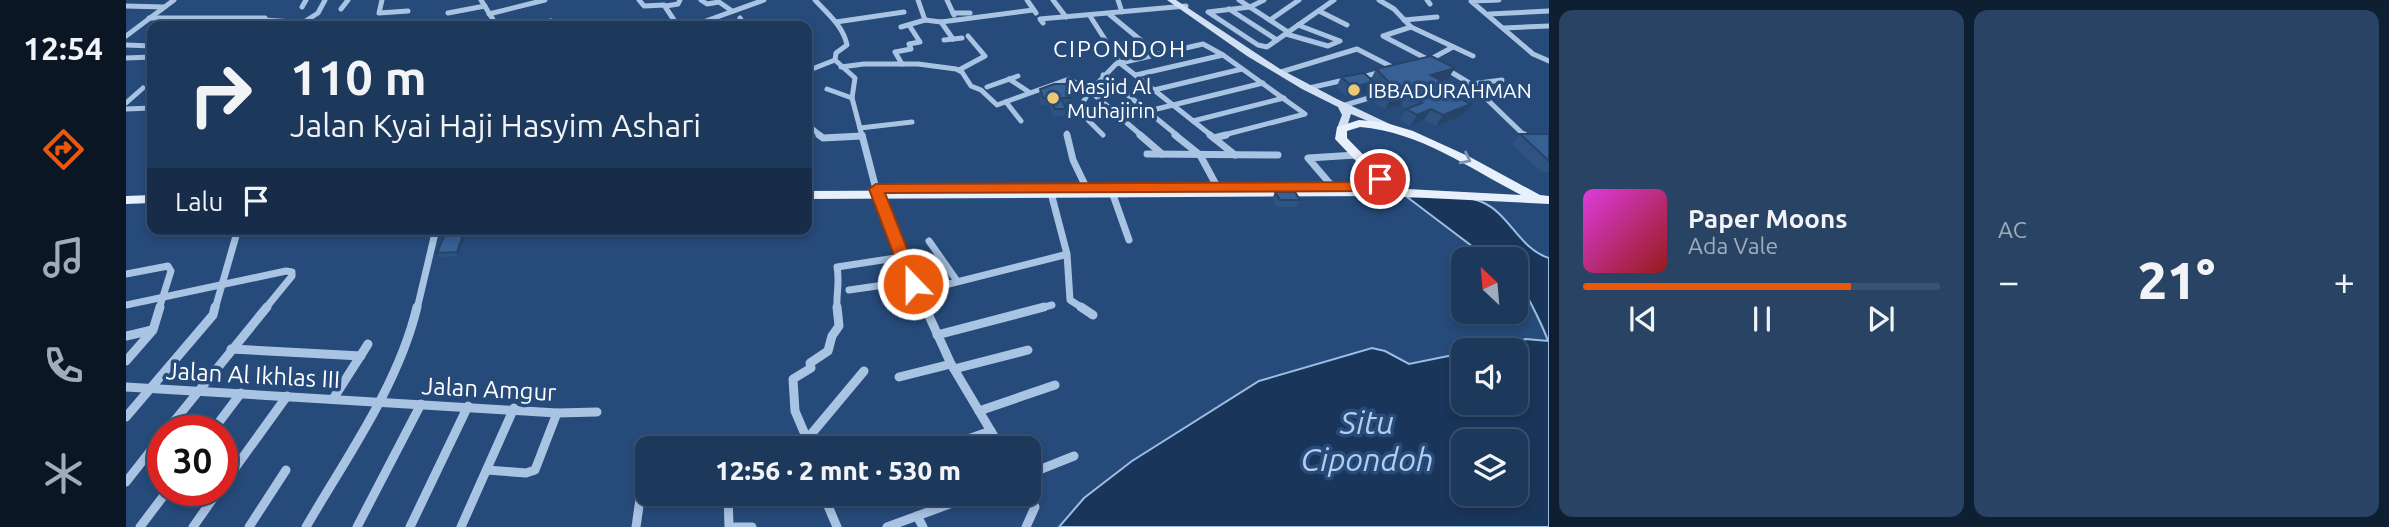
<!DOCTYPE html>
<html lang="id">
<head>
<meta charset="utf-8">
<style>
	:root { --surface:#1c385b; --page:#294364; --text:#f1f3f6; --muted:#a0acbb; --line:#3a5271; --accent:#ea580c }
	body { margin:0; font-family:Ubuntu,sans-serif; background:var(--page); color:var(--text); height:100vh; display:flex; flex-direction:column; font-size:26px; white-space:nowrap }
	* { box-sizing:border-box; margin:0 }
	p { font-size:23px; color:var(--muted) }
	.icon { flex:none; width:38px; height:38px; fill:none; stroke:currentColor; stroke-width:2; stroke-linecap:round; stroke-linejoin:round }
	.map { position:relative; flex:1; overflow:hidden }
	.panel { display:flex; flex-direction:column; gap:10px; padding:10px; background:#0f1f32; width:840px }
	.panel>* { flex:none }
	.guide { position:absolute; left:21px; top:21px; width:665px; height:214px; border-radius:14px; box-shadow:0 4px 10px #0003,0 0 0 2px var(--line); background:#1c385b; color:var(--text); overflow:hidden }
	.needle { width:46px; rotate:334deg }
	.fabs { position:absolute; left:1325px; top:247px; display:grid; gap:14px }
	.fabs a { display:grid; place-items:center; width:77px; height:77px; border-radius:14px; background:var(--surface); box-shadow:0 4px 10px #0003,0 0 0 2px var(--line); font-size:35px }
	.speed { position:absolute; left:21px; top:415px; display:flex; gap:14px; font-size:35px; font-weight:700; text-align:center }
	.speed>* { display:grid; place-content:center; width:91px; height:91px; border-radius:50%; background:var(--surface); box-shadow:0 4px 10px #0003,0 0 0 2px var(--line); line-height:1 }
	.speed .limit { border:10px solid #d22; background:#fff; color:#111 }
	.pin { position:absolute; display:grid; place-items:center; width:60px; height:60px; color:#fff; margin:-30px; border:4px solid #fff; border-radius:50%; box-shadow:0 2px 7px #0007 }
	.me { position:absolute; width:77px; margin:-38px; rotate:338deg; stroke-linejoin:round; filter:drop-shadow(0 0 5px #0008) }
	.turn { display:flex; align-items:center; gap:24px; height:147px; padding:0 28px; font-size:32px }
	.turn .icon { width:91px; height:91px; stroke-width:2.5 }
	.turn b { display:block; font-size:49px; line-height:60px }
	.then { display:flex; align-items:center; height:66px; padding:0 28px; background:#0003; gap:14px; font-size:26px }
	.big { font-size:52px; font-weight:800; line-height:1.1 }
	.panel .widget { flex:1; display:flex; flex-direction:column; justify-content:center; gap:10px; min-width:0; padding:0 24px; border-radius:14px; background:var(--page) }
	.song { display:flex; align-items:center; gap:21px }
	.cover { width:84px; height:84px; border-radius:10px; background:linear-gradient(135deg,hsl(300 70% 55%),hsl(0 70% 35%)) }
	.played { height:7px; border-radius:4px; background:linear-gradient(90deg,var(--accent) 75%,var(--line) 75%) }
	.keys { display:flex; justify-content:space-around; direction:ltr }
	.heat { display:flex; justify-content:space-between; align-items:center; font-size:38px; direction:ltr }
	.panel .tiles { flex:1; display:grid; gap:10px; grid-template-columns:repeat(2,1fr) }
	.trip { position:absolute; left:509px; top:436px; width:406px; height:70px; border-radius:14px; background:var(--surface); box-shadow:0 4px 10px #0003,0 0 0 2px var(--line); font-weight:800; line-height:70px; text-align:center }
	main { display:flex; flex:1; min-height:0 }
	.tabs { display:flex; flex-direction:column; width:126px; justify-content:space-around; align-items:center; background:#0b1624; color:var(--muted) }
	.tabs .icon { width:49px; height:49px }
	.tabs .current { color:var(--accent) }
	.tabs b { font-size:32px; color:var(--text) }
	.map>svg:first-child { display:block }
	.water { fill:#1a355a; stroke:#9dbee4; stroke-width:2; fill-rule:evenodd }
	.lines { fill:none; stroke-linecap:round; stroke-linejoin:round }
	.street-far2 { stroke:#a9c3e3; stroke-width:5 }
	.street-far1 { stroke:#a9c3e3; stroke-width:7 }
	.street { stroke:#a9c3e3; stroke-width:9 }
	.secondary { fill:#d2e0f4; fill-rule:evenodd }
	.primary { fill:#e8f0fc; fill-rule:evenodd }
	.wall { fill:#2f5380 }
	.shaded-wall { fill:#264368 }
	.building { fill:#376095; stroke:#264368; stroke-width:2 }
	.oneway { stroke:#7d95b4 }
	.route { fill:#ea580c; stroke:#983908; stroke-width:2 }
	.poi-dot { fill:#ecc86e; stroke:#264a79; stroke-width:2.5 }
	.labels { text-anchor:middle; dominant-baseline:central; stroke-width:7; stroke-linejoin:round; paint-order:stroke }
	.far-poi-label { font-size:21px; fill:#fff; stroke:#264a79; text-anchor:start }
	.far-quarter-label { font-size:23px; letter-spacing:2px; fill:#fff; stroke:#264a79 }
	.street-label { font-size:24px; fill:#fff; stroke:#264a79 }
	.near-water-label { font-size:32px; font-style:italic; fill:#b4cdeb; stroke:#264a79 }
</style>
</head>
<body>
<main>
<nav class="tabs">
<b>12:54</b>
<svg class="icon current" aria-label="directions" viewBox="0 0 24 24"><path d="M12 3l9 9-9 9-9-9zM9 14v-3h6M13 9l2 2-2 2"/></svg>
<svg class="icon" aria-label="music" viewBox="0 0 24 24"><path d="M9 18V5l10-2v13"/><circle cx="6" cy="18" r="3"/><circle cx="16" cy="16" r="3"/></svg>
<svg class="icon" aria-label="phone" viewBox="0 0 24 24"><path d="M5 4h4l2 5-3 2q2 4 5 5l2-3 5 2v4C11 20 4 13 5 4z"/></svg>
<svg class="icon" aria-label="climate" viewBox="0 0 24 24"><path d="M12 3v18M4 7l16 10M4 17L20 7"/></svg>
</nav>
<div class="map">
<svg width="1423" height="527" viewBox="0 0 1423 527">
	<rect width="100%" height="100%" fill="#264a79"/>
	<path class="water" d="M1289,196C1309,197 1338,194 1356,202C1384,214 1393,249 1423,258V527H933L958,498L1006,461L1133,381L1246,348L1259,351L1283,364L1337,353V402H1390V350H1352L1400,339L1422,341C1418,329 1397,285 1390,279V259H1363L1281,197ZM1337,441H1390V494H1337Z"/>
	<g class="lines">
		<g class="street-far2">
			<polyline points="256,0 253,13 282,11"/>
			<polyline points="355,0 371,26"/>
			<polyline points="513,0 518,6 538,5 552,26"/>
			<polyline points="575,0 581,4 593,2 606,11"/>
			<path d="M689,0C702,14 717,26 721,45L710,53L709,60L729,78L726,98L736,136"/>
			<polyline points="792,0 799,20"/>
			<polyline points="821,0 828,15"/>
			<polyline points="901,0 910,13"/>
			<polyline points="927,0 940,17"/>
			<polyline points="992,0 996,12"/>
			<polyline points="1113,0 1162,32"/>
			<polyline points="1138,0 1124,7 1082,12 1132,45 1141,47 1208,0"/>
			<polyline points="1253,0 1268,9 1285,27 1347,56"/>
			<polyline points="1301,0 1304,4"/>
			<polyline points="1373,0 1345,1 1407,54 1423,61"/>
			<polyline points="0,6 38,7"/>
			<polyline points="540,6 552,4 554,0"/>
			<polyline points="176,7 180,0"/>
			<polyline points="215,9 222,0"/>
			<polyline points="1103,9 1151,40"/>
			<polyline points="1193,11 1221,25"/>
			<polyline points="322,13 359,6"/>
			<polyline points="827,13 844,13"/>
			<polyline points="363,14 419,0"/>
			<polyline points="983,14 1023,47"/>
			<polyline points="1363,14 1423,11"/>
			<polyline points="964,16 994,63 1086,136"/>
			<polyline points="23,18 139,18 129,26"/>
			<polyline points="614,18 619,26"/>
			<polyline points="138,20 168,22 165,26"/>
			<polyline points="1144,20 1173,0"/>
			<polyline points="1278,20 1311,17"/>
			<polyline points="710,22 778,12"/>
			<polyline points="815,22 827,39"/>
			<polyline points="917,23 914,19 1060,6"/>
			<polyline points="175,24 192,13 199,0"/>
			<polyline points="289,26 294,26"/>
			<polyline points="406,26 425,21"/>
			<polyline points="574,26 577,22 638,0"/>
			<polyline points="775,27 799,20 815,22 907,10"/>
			<polyline points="1285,27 1257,36 1303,60"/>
			<polyline points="1378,28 1423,26"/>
			<polyline points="1160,34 1202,46 1214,41 1172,25"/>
			<polyline points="0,36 48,0"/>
			<polyline points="818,40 836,38"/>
			<polyline points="0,45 26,46"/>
			<polyline points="0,58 26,57"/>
			<polyline points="1303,60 1327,47"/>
			<polyline points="776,64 769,52 785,49 783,44 794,42 783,25"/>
			<polyline points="715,67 738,64 792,64 830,69 836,72 845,86 855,90 871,105 943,79 964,91 1016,136"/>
			<polyline points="1320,69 1345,84 1399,136"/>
			<polyline points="833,70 859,56 842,36"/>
			<polyline points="681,71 709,60"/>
			<polyline points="1155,72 1231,49 1268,68"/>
			<polyline points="977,75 1052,136"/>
			<polyline points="1010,75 1097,55"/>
			<polyline points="883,79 903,92"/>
			<polyline points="1345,84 1376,80"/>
			<polyline points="861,87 892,76"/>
			<polyline points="1183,88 1223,79"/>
			<polyline points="701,89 726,98"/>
			<polyline points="1028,90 1116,69"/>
			<polyline points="880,102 895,121"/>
			<polyline points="0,103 17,88"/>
			<polyline points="1216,106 1253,95 1233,78 1255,72"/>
			<polyline points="0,109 26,108"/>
			<polyline points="994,118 1137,83"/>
			<polyline points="1067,121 1158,98"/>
			<polyline points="681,124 695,136"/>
			<polyline points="734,128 786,122"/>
			<polyline points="941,133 942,136"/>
			<polyline points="977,135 952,110 964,91 990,64 1077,44 1097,55 1179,114 1094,136"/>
			<polyline points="726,136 736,136"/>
		</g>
		<g class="street-far1">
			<polyline points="693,135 697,138 736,136"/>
			<polyline points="736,135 750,189 800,309"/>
			<polyline points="941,135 947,160 960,187"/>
			<polyline points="1014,135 1036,154"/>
			<polyline points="1049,135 1074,155 1094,192"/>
			<polyline points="1084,135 1109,155"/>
			<polyline points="1398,135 1401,138"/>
			<polyline points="1088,138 1100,135"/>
			<polyline points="1021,154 1152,155"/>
			<polyline points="1206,186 1182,158 1230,155"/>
			<polyline points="986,192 1003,240"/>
			<polyline points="925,193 941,254 944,300 958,309"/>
			<polyline points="803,241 831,281"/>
			<polyline points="0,274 42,266 45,271 33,309"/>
			<polyline points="723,290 786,281"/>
			<polyline points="791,292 938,255"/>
			<polyline points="0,305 160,271 166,272 166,276 139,309"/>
			<polyline points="89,309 112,229"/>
			<polyline points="291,309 310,229"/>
			<path d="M711,309C710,294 714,282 711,267L776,257"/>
			<polyline points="911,309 926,305"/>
		</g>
		<g class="street">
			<polyline points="799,307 825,364 875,448"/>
			<polyline points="955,307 967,315"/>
			<polyline points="811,335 918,307"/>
			<polyline points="0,336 26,330"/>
			<polyline points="105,349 235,356"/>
			<polyline points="0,361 27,330 34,307"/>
			<polyline points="828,369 902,350"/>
			<polyline points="773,377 825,364"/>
			<polyline points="0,387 431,413 471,412"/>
			<polyline points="207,399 242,344"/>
			<polyline points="853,411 929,385"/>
			<polyline points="0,417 87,315 89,307"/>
			<polyline points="41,430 141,307"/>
			<polyline points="87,430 115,393"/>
			<polyline points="681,439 669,411 667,379 685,368 684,363 702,351 706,336 713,326 711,307"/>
			<polyline points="679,448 682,438 738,371"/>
			<polyline points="816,448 865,431"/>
			<polyline points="361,470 400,473 409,470 431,413"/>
			<polyline points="903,474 948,456"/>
			<polyline points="0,482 37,435"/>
			<polyline points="96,486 161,396"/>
			<polyline points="602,494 603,527"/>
			<polyline points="697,494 711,527"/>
			<polyline points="791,516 797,527"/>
			<polyline points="14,527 42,490"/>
			<polyline points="67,527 93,490"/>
			<polyline points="123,527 160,470"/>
			<path d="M180,527C220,458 272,386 291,307"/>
			<polyline points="231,527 295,404"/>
			<polyline points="284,527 342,406"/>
			<polyline points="335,527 388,408"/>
			<polyline points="510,527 517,478"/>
			<polyline points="609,527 626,527"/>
			<polyline points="761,527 851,494"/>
			<polyline points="900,527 909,507 903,493"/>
		</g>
		<polygon class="secondary" points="1041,0 1050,0 1154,69 1211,99 1270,127 1269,129 1261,129 1225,114 1220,130 1212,130 1211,128 1216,115 1212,107 1176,89 1121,56"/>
		<g class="primary">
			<path d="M1233,120L1257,122L1287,131L1344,157L1414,195L1423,196V204L1260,196L681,199V191L1265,188L1250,182L1209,139L1211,127ZM1234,127C1294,132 1343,168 1395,195L1281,189L1279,185L1258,176L1221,138V131Z"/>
			<polygon points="26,195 26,203 0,204 0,196"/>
		</g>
	</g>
	<g class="wall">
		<polygon points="1250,69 1322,79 1316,81 1328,95 1337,115 1310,126 1298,120 1284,126 1274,120 1281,109 1275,105 1259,109 1248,102 1255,91 1248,83 1243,93 1222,97 1210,88 1215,77 1245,79"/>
		<polygon points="914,89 945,98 943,105 938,105 940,109 938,116 927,117 923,105 915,105 913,95"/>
		<polygon points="1394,134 1423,134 1423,172 1415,172 1386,144"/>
		<polygon points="1149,192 1174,200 1170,207 1150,207 1146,199"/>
		<polygon points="321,229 342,229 332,256 313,257 311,253"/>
	</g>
	<g class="shaded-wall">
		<polygon points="1329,68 1322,79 1298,86 1305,75"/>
		<polygon points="1248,82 1243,93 1222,97 1227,87"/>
		<polygon points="1281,94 1275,105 1259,109 1266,98"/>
		<polygon points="1345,104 1337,115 1310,126 1317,115"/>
		<polygon points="1305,109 1298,120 1284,126 1291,115"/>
		<polygon points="339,229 342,229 332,256 331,252"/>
	</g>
	<g class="building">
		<polygon points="1305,56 1329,68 1305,75 1331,90 1322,92 1345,104 1317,115 1305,109 1291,115 1280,109 1296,103 1281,94 1266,98 1254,91 1262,88 1264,83 1250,69"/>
		<polygon points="1238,73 1248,82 1227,87 1215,77"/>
		<polygon points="928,84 940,84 945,98 935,98 940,109 929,109 924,98 917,98 914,89"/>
		<polygon points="1394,134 1423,134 1423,161"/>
		<polygon points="1149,192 1169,192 1174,200 1154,200"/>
		<polygon points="321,229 339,229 331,252 311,253"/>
	</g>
	<defs><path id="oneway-chevron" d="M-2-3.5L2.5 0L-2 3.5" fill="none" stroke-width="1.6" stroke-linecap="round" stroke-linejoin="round" transform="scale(1.75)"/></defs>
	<use class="oneway" href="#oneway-chevron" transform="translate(1340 159) rotate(26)"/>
	<polygon class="route" points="1254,175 1259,176 1262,184 1248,191 759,193 795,284 787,290 779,284 743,189 750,184 1246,182 1249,176"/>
	<g class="poi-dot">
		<circle cx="1228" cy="90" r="7"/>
		<circle cx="927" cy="98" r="7"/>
	</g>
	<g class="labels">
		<g class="far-poi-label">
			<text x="941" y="86">Masjid Al<tspan x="941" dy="24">Muhajirin</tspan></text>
			<text x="1242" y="90">IBBADURAHMAN</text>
		</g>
		<g class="far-quarter-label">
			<text x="994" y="48">CIPONDOH</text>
		</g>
		<g class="street-label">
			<text transform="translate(127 375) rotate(3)">Jalan Al Ikhlas III</text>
			<text transform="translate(363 389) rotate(3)">Jalan Amgur</text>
		</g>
		<g class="near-water-label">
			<text x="1241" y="422">Situ<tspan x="1241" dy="37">Cipondoh</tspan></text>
		</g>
	</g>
</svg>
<div class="fabs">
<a><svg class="needle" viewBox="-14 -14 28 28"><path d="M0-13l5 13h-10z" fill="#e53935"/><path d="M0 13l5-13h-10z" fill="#a0acbb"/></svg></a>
<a><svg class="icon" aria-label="sound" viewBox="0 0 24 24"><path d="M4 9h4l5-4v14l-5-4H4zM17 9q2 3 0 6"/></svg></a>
<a><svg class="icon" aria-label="layers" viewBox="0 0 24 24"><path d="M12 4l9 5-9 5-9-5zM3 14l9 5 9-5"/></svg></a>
</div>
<div class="speed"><div class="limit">30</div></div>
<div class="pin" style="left:1254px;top:179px;background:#d93025"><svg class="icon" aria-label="arrive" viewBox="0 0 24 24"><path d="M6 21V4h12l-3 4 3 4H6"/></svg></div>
<svg class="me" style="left:787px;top:284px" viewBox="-20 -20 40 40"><circle r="17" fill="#ea580c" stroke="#fff" stroke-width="3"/><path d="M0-11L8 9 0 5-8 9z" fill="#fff"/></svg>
<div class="trip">12:56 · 2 mnt · 530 m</div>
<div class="guide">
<div class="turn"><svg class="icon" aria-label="right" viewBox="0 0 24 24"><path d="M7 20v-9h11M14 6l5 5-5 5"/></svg><div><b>110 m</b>Jalan Kyai Haji Hasyim Ashari</div></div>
<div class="then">Lalu<svg class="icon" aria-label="arrive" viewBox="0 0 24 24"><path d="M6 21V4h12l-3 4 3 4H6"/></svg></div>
</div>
</div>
<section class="panel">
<div class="tiles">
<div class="widget">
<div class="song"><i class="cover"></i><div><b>Paper Moons</b><p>Ada Vale</p></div></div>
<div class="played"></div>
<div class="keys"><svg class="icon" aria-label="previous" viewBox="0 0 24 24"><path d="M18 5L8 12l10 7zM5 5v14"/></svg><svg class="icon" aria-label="pause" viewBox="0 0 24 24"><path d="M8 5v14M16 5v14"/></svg><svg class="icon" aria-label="next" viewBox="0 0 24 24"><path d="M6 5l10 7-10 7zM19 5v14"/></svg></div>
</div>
<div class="widget"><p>AC</p>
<div class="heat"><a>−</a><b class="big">21°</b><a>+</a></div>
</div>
</div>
</section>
</main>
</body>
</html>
